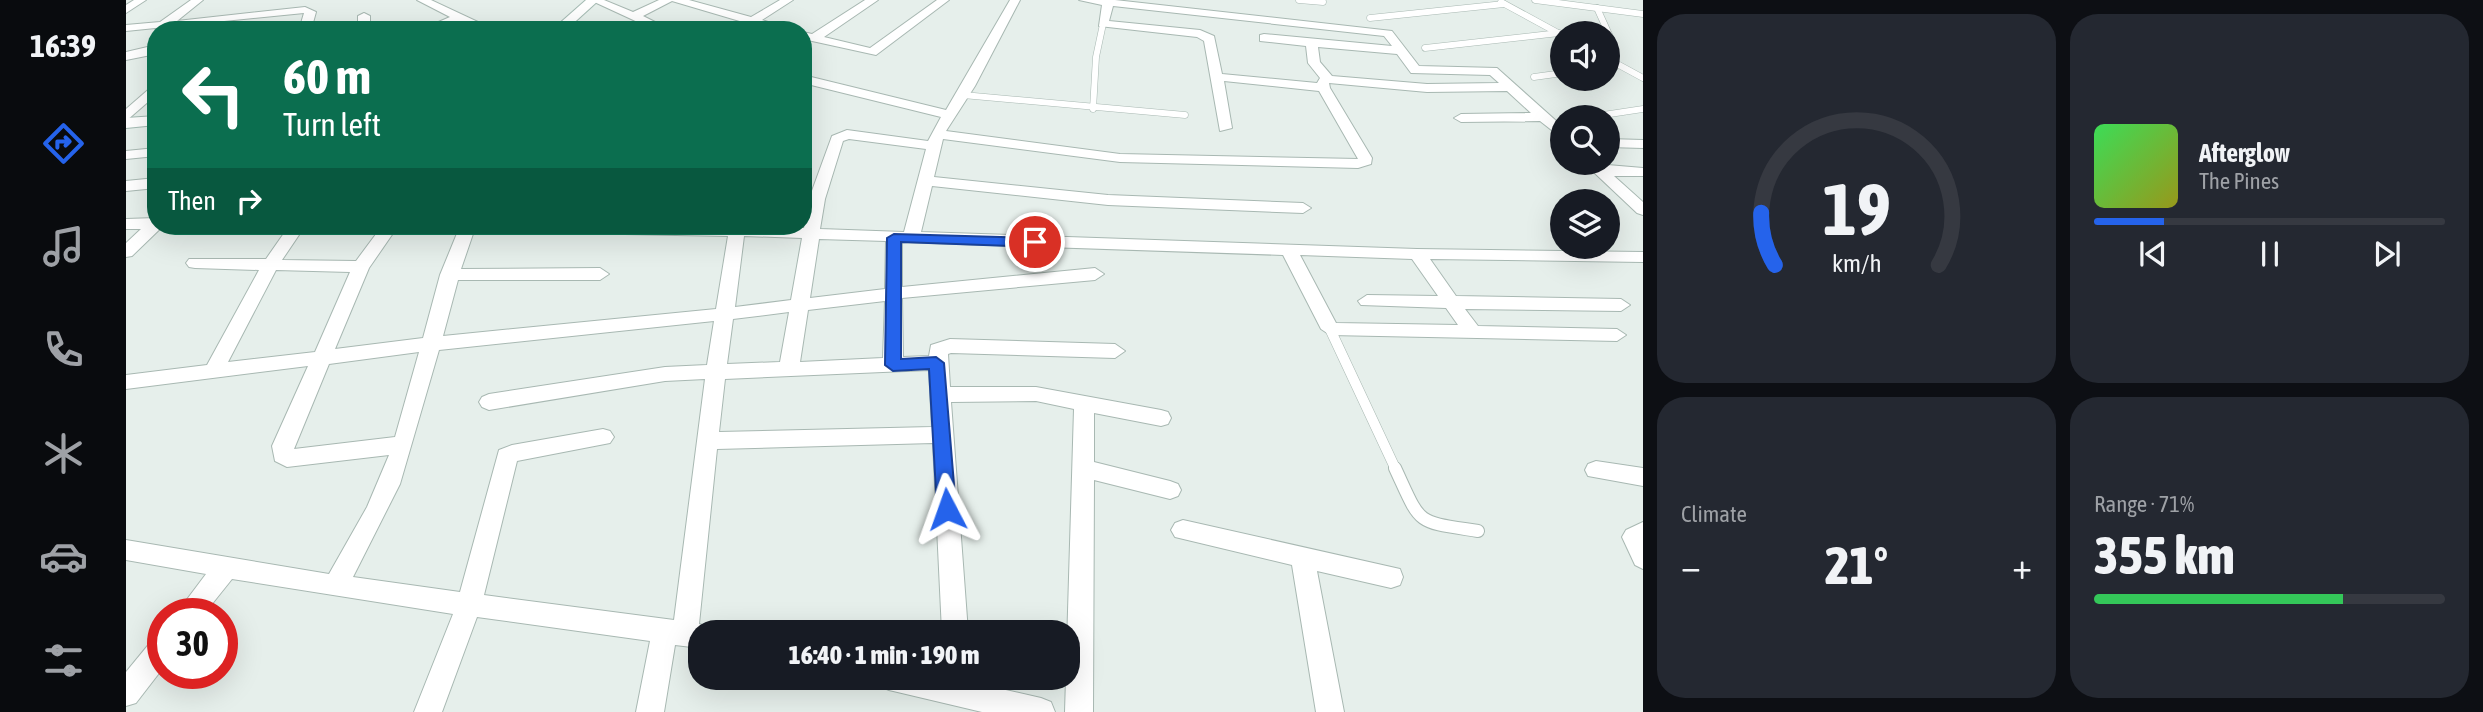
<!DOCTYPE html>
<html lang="en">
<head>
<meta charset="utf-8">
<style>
	:root { --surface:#171b24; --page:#242831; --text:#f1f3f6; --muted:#9ea1a6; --line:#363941; --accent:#2563eb }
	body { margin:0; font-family:"Asap Condensed",sans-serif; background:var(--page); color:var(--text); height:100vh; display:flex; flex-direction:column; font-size:26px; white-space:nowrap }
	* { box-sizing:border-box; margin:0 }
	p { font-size:23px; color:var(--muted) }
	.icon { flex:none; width:38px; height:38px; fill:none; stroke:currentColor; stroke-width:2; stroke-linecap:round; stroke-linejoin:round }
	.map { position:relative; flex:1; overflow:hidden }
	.drawer { display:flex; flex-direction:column; gap:14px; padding:14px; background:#0d0f14; width:840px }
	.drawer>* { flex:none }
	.guide { position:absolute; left:21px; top:21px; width:665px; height:214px; border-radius:28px; box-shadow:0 7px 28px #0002; background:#0b6e4f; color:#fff; overflow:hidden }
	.buttons { position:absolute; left:1424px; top:21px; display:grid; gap:14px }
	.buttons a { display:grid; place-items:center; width:70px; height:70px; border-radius:50%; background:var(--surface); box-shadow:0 7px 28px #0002; font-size:35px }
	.speed { position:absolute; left:21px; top:598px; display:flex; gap:14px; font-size:35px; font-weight:700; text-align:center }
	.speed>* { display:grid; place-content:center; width:91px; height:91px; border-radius:50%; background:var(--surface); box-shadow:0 7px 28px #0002; line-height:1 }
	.speed .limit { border:10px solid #d22; background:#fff; color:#111 }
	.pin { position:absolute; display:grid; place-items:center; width:60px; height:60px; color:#fff; margin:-30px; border:4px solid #fff; border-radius:50%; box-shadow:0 2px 7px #0007 }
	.me { position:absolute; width:77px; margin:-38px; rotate:356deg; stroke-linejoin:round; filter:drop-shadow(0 0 5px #0008) }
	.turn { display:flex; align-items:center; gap:24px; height:147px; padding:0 21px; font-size:32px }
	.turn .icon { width:91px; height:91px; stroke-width:2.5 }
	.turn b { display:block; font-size:49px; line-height:60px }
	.then { display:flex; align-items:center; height:66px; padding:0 21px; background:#0003; gap:14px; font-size:26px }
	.big { font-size:52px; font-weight:800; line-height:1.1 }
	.drawer .tile { flex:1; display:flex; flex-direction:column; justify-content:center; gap:10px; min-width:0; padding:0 24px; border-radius:28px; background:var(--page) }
	.drawer .dial { align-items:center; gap:0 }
	.dial svg { height:182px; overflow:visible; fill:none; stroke:var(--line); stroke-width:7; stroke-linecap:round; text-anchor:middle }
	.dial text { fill:var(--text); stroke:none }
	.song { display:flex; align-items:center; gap:21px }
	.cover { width:84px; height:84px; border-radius:10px; background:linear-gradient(135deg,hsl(130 70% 55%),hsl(60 70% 35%)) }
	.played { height:7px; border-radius:4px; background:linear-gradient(90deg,var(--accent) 20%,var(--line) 20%) }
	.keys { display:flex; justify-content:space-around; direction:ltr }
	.heat { display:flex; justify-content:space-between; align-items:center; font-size:38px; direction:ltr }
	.charge { height:10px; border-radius:5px; background:linear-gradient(90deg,#34c759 71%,var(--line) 0) }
	.drawer .tiles { flex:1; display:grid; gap:14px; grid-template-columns:repeat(2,1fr) }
	.trip { position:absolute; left:562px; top:620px; width:392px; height:70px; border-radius:28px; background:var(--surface); box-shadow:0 7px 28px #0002; font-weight:800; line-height:70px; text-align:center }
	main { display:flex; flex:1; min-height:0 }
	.menu { display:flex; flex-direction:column; width:126px; justify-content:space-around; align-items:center; background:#090b0e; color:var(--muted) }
	.menu .icon { width:49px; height:49px }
	.menu .on { color:var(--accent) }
	.menu b { font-size:32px; color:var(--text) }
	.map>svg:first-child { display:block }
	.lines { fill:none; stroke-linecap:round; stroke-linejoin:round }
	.lane-far2-casing { stroke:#a8b8b2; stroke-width:7 }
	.lane-far1-casing { stroke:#a8b8b2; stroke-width:11 }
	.lane-casing { stroke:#a8b8b2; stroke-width:14 }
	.street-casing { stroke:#a8b8b2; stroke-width:2 }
	.secondary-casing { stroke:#a4bbb3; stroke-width:2 }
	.lane-far2 { stroke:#fff; stroke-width:6 }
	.lane-far1 { stroke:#fff; stroke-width:10 }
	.lane { stroke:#fff; stroke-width:12 }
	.street { fill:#fff; fill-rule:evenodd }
	.secondary { fill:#fff; fill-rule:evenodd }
	.route { fill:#2563eb; stroke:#184099; stroke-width:2 }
</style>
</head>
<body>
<main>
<nav class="menu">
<b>16:39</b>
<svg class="icon on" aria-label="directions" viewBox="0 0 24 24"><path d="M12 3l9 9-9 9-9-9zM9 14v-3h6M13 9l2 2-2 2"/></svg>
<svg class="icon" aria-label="music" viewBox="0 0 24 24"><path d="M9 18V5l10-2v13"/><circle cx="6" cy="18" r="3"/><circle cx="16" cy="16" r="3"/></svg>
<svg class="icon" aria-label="phone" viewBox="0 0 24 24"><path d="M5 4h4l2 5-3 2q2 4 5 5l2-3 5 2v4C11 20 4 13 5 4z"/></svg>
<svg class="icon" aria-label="climate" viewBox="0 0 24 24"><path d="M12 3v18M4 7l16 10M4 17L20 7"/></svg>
<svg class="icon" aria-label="car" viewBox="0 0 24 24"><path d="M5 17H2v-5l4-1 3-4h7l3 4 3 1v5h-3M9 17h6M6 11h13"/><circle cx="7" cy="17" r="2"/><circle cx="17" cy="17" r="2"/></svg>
<svg class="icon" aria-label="filters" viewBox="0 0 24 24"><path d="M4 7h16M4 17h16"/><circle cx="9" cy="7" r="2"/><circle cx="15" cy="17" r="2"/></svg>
</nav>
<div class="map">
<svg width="1517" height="712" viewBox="0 0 1517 712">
	<rect width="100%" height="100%" fill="#e6efeb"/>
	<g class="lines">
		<g class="lane-far2-casing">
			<g id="lane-far2">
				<polyline points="1173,0 1197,2"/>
				<polyline points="1409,0 1517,14"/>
				<polyline points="1375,2 1432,33"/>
				<polyline points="1471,8 1486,41"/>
				<polyline points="1244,18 1378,4"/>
				<polyline points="1299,48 1433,33"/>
				<polyline points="1482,59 1517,78"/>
				<polyline points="1408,77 1437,73"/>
				<polyline points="837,95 1059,115"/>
				<polyline points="967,109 970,57 977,24"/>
				<polyline points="1464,117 1517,109"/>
			</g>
		</g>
		<g class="lane-far1-casing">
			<polyline id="lane-far1" points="1204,329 1270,470"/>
		</g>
		<g class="lane-casing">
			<path id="lane" d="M1269,468C1296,526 1288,521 1352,531"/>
		</g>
		<g class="street-casing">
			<g id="street">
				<polygon points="8,0 20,0 0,13 0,5"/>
				<polygon points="65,0 77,0 51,21 179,7 190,12 185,30 173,30 178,13 0,31 0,25 34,22"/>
				<polygon points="291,0 305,0 369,30 353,30 333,21 311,30 294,30 324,17"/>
				<path d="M464,0H478L507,12L533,0H563L625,17L654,0H667L636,20L666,30C653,30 638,25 629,25C625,25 621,27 617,26V22L546,1L517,16L545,30H529Z"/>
				<polygon points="739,0 752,0 698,37 744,48 811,0 823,0 750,55 677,39 677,32 686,34"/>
				<path d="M884,0H894L849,86L820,131L994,154L1232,159L1193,91L1098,81L1106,128L1094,131L1078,41L1071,37L973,26L976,5L953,0H989L1266,31L1293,66L1371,68L1437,127V139L1414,121L1335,122L1328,118L1335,114L1405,113L1381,91L1301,92L1203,83L1204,88L1246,158L1245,164L1232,168L994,162L817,139L808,177L982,195L1177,203L1185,208L1177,213L982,205L806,186L795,232L1291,249L1517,252V262L1304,259L1330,296L1495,299L1504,305L1495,311L1339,309L1352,326L1491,329L1500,335L1491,341L1204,335L1195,329L1157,255L776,242V287L969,268L978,274L969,280L776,298L777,357L803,356L805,345L824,339L989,344L999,351L989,358L825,353L822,354L824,387H910L1035,410L1042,412L1045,418L1042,424L1035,426L968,413V462L1044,481L1052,484L1055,490L1052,496L1044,499L968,480L967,712H939L948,409L910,401L825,402L842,632H816L807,443L591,449L573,624L583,627L585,632H574V648L549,645L538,712H510L524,641L351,617L316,712H288L327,614L106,579L78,614H50L80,574L0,560V540L203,574L241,507L263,455L161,467L149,461L146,446L182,366L0,389V375L81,365L133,270L69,268L63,267L60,263L63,259H140L163,226H179L156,260L230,261L256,226H272L243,268L209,349L297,338L314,275L332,231H281L273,226L678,228L683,199L706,136L721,130L802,141L815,117L677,83V75L820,110ZM987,6L1258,36L1266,46L1138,34L1134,35V41L1180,46L1182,63L1194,78L1191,83L1096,74L1088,36L1074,30L983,21ZM1192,47L1271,54L1285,73L1364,75L1373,83L1301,84L1206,76L1194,62ZM723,139L800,149L778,232L694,229L699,199L717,141ZM348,231L602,236L590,309L317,336L332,280H474L483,274L474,268L335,269ZM618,236L676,238L665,300L609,307ZM693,239L760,241L759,289L684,298ZM1174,255L1286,259L1312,296L1241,295L1232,301L1235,305L1320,308L1332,325L1210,323ZM150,270L224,272L189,352L102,362ZM759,301L757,358L674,362L682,310ZM663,312L654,362L601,364L607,319ZM588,321L581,365L539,367L363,394L356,397L353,402L356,407L363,410L539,381L579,379L548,620L358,595L391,461L484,443L488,437L484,431L477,429L386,445L373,450L334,592L227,577L274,484L313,350ZM293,352L269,437L168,449L203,364ZM803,370L806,427L593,432L599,379Z"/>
				<polygon points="238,13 244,16 244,30 232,30 232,16"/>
				<polygon points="30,45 30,54 0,60 0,52"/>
				<polygon points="30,83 30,95 0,121 0,109"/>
				<polygon points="1482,139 1517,140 1517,148 1482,147"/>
				<polygon points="30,148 30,156 0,159 0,151"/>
				<polygon points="1458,163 1517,168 1517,176 1488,176 1517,202 1517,215 1511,213"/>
				<polygon points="30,178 30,188 0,191 0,181"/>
				<polygon points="30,218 30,226 36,227 6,256 0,257 0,243 15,229 0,229 0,219"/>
				<polygon points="1470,461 1517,468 1517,486 1462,476 1459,470 1462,464"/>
				<polygon points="1057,520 1274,569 1277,577 1274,585 1265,588 1191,571 1218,712 1190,712 1166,565 1049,537 1045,530 1049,523"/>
				<polygon points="1517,522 1517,569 1509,565 1496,537 1500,530"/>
				<polygon points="37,635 37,668 10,703 0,706 0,672 28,638"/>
				<polygon points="750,677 822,677 915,698 925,702 929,712 856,712 763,690 754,686"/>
			</g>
		</g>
		<g class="secondary-casing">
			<g id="secondary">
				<polygon points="460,0 473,0 440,30 426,30"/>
				<polygon points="30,116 30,125 0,128 0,118"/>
			</g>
		</g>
		<use href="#lane-far2" class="lane-far2"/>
		<use href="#lane-far1" class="lane-far1"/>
		<use href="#lane" class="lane"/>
		<use href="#street" class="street"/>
		<use href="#secondary" class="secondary"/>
	</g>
	<polygon class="route" points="768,234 909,238 916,242 909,247 775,242 775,359 810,357 818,363 830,509 827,514 814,514 811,509 803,369 767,371 759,365 761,238"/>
</svg>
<div class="buttons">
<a><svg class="icon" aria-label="sound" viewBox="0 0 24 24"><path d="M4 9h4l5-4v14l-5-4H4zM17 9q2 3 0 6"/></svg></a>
<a><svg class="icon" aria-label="search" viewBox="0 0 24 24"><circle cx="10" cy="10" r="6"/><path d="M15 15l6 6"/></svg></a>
<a><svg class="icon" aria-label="layers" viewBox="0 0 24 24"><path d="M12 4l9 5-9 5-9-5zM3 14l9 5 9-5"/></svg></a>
</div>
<div class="speed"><div class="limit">30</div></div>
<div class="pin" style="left:909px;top:242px;background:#d93025"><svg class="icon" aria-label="arrive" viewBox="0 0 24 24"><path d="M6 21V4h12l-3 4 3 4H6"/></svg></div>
<svg class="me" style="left:821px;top:509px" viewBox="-20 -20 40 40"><path d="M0-17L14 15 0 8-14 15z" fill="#2563eb" stroke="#fff" stroke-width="4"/></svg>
<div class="trip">16:40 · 1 min · 190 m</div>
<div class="guide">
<div class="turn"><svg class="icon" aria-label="left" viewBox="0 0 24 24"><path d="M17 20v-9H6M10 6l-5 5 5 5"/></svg><div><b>60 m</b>Turn left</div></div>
<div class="then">Then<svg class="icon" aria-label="right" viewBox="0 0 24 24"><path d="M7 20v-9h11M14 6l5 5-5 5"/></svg></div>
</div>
</div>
<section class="drawer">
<div class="tiles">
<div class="tile dial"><svg viewBox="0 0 100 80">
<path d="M14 69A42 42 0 1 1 86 69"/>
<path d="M14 69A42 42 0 0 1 8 46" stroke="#2563eb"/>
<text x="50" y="56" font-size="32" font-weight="700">19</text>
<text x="50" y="72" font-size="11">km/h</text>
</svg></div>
<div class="tile">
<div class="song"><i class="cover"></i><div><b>Afterglow</b><p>The Pines</p></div></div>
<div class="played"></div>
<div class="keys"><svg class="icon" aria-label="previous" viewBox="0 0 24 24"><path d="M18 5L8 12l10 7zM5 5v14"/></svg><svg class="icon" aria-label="pause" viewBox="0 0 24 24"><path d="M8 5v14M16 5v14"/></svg><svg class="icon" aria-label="next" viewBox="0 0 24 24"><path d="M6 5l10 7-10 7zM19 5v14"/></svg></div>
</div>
<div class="tile"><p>Climate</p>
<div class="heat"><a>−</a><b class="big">21°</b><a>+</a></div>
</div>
<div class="tile"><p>Range · 71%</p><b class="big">355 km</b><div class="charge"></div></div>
</div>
</section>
</main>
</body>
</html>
